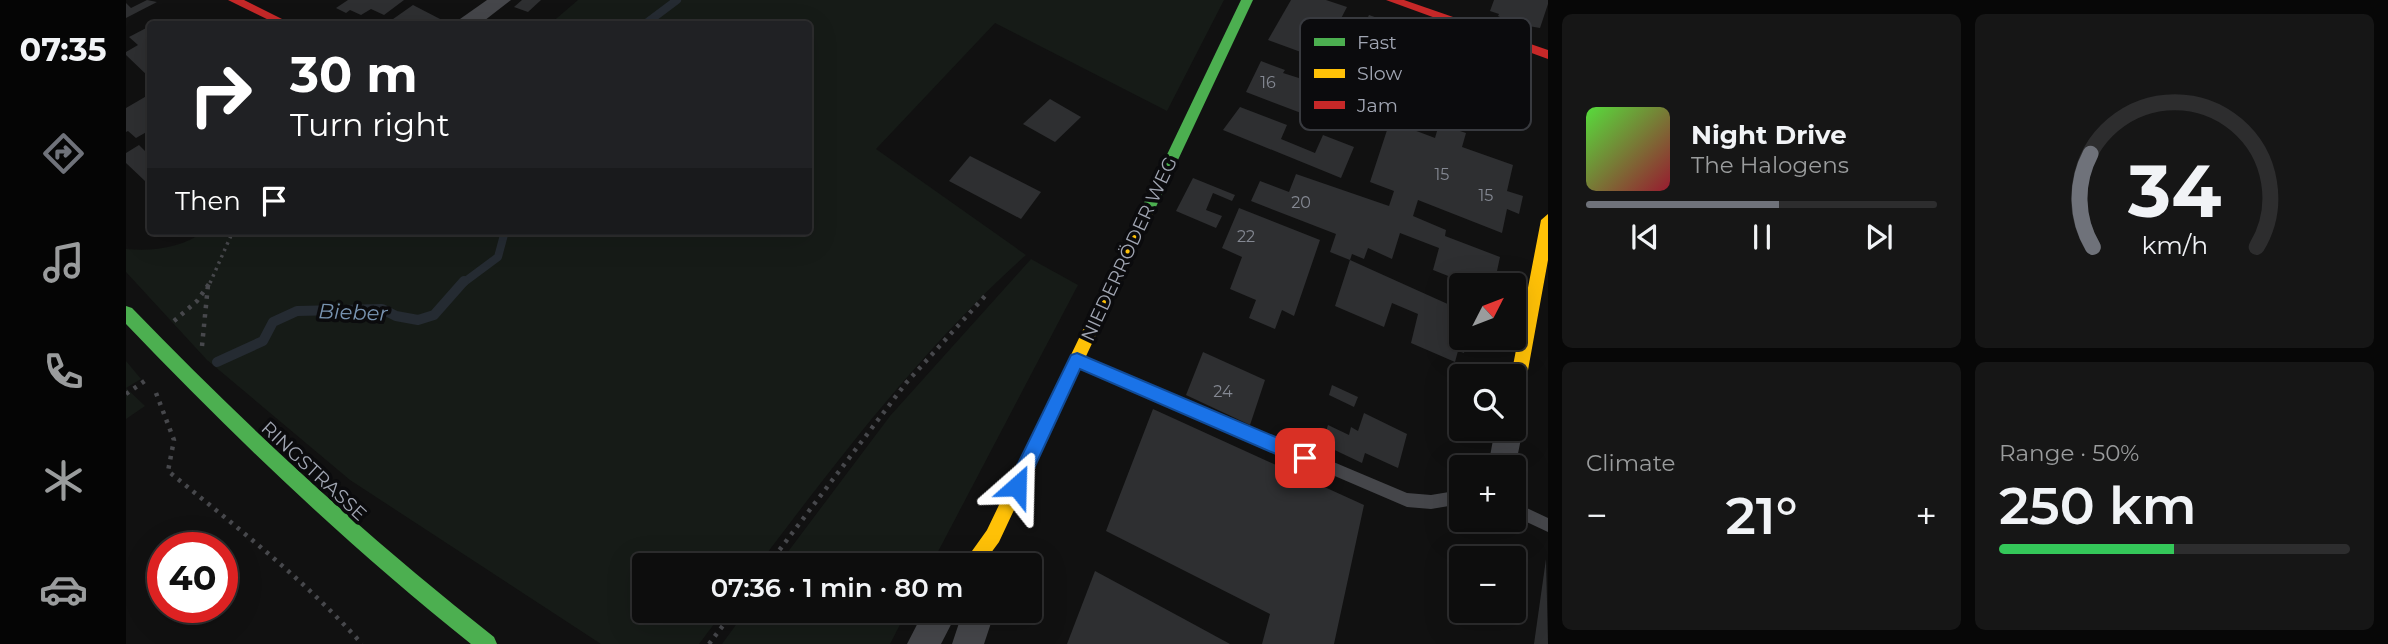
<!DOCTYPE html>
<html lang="en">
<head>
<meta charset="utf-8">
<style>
	:root { --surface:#0d0d0d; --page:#161616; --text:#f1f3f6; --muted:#9a9c9d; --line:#2d2d2e; --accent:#6f727a }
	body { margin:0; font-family:Montserrat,sans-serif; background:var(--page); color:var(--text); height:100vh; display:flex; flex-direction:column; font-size:26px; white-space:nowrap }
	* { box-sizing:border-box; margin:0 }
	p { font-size:23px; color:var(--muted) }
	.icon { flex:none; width:38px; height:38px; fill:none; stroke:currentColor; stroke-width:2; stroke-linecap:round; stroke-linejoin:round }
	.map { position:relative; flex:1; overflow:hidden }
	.drawer { display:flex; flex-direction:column; gap:14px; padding:14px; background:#070707; width:840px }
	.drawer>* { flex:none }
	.banner { position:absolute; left:21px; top:21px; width:665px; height:214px; border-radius:7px; box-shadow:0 7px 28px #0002,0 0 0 2px var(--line); background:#202124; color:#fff; overflow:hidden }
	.needle { width:46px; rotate:48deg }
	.tools { position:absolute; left:1323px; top:273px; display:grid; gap:14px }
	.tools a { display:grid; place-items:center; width:77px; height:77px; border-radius:7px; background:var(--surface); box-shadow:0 7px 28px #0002,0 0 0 2px var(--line); font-size:35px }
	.speed { position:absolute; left:21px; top:532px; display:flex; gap:14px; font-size:35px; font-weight:700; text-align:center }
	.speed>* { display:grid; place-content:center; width:91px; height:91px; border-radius:50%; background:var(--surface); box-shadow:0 7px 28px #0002,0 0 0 2px var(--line); line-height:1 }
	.speed .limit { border:10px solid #d22; background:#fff; color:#111 }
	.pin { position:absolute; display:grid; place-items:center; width:60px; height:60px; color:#fff; margin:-30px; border-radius:14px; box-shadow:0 4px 10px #0006 }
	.me { position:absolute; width:77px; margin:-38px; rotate:25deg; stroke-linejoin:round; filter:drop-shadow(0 0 5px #0008) }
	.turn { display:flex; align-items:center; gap:24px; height:147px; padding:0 28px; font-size:32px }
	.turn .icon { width:91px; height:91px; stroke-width:2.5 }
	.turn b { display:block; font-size:49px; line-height:60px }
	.then { display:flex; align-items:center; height:66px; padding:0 28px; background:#0003; gap:14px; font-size:26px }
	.big { font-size:52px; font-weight:600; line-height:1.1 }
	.drawer .tile { flex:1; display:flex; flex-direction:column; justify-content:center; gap:10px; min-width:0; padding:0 24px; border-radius:10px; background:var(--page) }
	.drawer .dial { align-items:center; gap:0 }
	.dial svg { height:182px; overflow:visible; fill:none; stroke:var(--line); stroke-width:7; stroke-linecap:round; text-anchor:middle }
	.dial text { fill:var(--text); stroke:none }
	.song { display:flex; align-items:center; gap:21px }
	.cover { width:84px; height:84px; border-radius:10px; background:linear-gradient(135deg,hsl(110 70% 55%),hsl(350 70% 35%)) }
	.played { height:7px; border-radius:4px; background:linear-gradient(90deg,var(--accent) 55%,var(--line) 55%) }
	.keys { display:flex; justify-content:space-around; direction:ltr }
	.heat { display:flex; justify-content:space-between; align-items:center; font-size:38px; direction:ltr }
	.charge { height:10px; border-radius:5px; background:linear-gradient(90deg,#34c759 50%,var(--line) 0) }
	.drawer .tiles { flex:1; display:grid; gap:14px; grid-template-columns:repeat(2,1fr) }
	.trip { position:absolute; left:506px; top:553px; width:410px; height:70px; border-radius:7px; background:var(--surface); box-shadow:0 7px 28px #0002,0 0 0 2px var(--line); font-weight:600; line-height:70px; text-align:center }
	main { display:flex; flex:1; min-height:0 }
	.dock { display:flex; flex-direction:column; width:126px; justify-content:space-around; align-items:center; background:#050505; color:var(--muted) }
	.dock .icon { width:49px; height:49px }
	.dock .active { color:var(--accent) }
	.dock b { font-size:32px; color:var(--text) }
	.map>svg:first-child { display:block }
	.green { fill:#161b17 }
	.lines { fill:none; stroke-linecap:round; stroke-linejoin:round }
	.stream-far1 { stroke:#252b32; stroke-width:8 }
	.stream { stroke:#252b32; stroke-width:10 }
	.building { fill:#2e2f31 }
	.path-far1 { stroke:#47484c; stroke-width:3.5; stroke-dasharray:2.5 4.5; stroke-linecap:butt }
	.path { stroke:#47484c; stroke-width:4.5; stroke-dasharray:3.5 6; stroke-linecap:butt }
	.lane { fill:#45464a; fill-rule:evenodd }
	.street { fill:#45464a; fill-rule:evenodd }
	.fast { fill:#4caf50; fill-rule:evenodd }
	.slow { fill:#ffc107; fill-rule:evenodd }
	.jam { fill:#c62828; fill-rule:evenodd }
	.route { fill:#1a73e8; stroke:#114b97; stroke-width:2 }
	.labels { text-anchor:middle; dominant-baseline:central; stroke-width:7; stroke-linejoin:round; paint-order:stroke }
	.number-label { font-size:16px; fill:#848892 }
	.street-label { font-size:19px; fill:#a1a6b3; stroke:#0b0b0d }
	.water-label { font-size:21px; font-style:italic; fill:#7792af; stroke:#0b0b0d }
	.key { fill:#0b0b0d; stroke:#383a3f; stroke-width:2 }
	.key-label { font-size:19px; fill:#a1a6b3 }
</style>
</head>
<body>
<main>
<nav class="dock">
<b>07:35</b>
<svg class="icon active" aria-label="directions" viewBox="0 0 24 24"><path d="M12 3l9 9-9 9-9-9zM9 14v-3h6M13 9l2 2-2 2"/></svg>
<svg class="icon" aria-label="music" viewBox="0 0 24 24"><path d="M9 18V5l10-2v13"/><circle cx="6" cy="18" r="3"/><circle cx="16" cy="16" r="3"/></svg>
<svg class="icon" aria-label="phone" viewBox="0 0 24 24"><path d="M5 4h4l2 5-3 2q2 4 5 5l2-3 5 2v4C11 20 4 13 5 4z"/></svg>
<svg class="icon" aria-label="climate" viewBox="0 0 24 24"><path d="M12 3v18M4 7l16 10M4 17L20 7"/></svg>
<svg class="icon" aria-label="car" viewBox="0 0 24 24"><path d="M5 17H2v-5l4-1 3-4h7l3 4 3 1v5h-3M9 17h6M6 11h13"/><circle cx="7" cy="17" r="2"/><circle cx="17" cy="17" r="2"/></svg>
</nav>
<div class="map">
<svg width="1422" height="644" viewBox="0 0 1422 644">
	<rect width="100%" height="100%" fill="#111"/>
	<g class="green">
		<path d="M452,0H1098L1041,111L869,23L750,149L900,255C798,346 714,457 632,565H518V611H598L573,644H475L224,480L81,360L0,272V249C28,252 57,247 79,231H682V24H424Z"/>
		<polygon points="905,259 952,285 805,565 652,565 764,416"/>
		<polygon points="0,361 15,379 0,388 19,406 0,419"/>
		<polygon points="620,611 781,611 764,644 596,644"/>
	</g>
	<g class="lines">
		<g class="stream-far1">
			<polyline points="519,24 551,0"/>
			<polyline points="337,283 372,257 379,231"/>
		</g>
		<polyline class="stream" points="91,362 137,341 147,322 171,311 256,309 270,316 292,320 308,315 338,281"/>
	</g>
	<g class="building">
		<polygon points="21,0 31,2 0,18 0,3 5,8"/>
		<polygon points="222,0 278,0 258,15 245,9 235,15 224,10 220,13 210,8"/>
		<polygon points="396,0 415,0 402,12 388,7"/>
		<polygon points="1165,0 1200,0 1221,7 1194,59 1142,40"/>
		<polygon points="1368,0 1422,0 1422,4 1414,28 1386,23 1372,16 1373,14 1364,11"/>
		<polygon points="287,5 314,19 306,24 260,24"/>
		<polygon points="1243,15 1402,72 1392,108 1236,50 1245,33 1236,30"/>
		<polygon points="24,26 24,78 0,55 0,52 12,45 3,37"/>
		<polygon points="1135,61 1159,70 1157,73 1176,79 1173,85 1193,93 1183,116 1120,92"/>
		<polygon points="24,94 24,130 10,138 2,131 0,132 0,108"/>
		<polygon points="924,99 955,117 929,142 897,124"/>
		<polygon points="1114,107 1161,125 1155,139 1189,153 1197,135 1228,147 1215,178 1097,130"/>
		<polygon points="1264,121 1309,138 1313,124 1340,133 1336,147 1387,165 1381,191 1397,196 1393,214 1381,209 1376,233 1292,200 1287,216 1320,230 1319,236 1374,257 1368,285 1345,285 1307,270 1313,248 1274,233 1266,259 1242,248 1238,259 1226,254 1224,260 1335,310 1335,338 1341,338 1338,353 1332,351 1329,362 1285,343 1292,314 1266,303 1258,327 1209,306 1224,260 1204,252 1210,234 1125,201 1134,181 1163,192 1170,174 1263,206 1268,191 1244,182"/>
		<polygon points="13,145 20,152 24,149 24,178 19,181 0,163 0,153"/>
		<polygon points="844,156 915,192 895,219 823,181"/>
		<polygon points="1067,178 1109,195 1106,201 1087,193 1080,210 1096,216 1090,228 1050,211"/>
		<polygon points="1113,208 1194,240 1168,316 1156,310 1149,329 1123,318 1130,300 1104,289 1116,257 1096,248"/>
		<polygon points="1077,352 1139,380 1124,425 1060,395"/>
		<polygon points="1206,385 1232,397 1228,407 1203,395"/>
		<polygon points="1027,409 1238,505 1208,644 1136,644 1144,614 980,531"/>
		<polygon points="1238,413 1281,434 1272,468 1239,453 1236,463 1196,444 1202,425 1223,435 1225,427 1232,431"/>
		<polygon points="1420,559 1422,644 1408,644"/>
		<polygon points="969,571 1058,619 1104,644 941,644"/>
	</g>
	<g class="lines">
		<polyline class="path-far1" points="84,283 107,231"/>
		<g class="path">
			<polyline points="48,321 71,301 85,281"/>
			<polyline points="76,346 82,285"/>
			<path d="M30,393L48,440L42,471C109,526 178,579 236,644"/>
			<polyline points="0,394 20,380"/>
			<polyline points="642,565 780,383 860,295"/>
			<polyline points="583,644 608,611"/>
		</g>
		<g class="lane">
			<polygon points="951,354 1281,493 1305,495 1335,490 1335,504 1305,509 1281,507 947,364 945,360 947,356"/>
			<polygon points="1388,502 1422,518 1422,532 1388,516"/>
		</g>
		<g class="street">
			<polygon points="361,0 385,0 354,24 331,24 334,19"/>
			<polygon points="1388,418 1393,420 1397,429 1388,473 1388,467 1362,467 1369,429 1388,429"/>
			<polygon points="798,611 832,611 815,644 781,644"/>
			<polygon points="837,611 869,611 858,644 826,644"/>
		</g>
		<g class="fast">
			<polygon points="1115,0 1127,0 1028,211 1026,215 1016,215 1014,211"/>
			<path d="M0,306L6,308C120,426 239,536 368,637L371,644H345C222,546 109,438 0,324Z"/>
		</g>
		<g class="slow">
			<polygon points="1021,205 1028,211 873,542 856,565 836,565 861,530 1014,211"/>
			<polygon points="1422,214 1422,260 1396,403 1394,408 1388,411 1388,376 1385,376 1415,220"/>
		</g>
		<g class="jam">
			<polygon points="102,0 118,0 166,24 151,24"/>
			<polygon points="1260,0 1278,0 1422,50 1422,59"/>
		</g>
	</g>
	<polygon class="route" points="951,353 1185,452 1188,458 1185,464 1179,466 1173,464 954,369 897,492 891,494 884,492 882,486 884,480 945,355"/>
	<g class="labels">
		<g class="number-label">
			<text x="1142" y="82">16</text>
			<text x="1316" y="174">15</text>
			<text x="1360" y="195">15</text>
			<text x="1175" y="202">20</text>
			<text x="1120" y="236">22</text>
			<text x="1097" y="391">24</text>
		</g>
		<g class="street-label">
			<text transform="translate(1003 249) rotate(-65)">NIEDERRÖDER WEG</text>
			<text transform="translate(188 471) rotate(43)">RINGSTRASSE</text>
		</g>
		<g class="water-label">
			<text transform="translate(227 312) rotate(2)">Bieber</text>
		</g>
	</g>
	<rect x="1174" y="18" width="231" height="112" rx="10" class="key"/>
	<rect x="1188" y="38" width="31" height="8" fill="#4caf50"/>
	<rect x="1188" y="69" width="31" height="9" fill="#ffc107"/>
	<rect x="1188" y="101" width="31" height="8" fill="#c62828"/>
	<g class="key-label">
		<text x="1231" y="49">Fast</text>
		<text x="1231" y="80">Slow</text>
		<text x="1231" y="112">Jam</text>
	</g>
</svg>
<div class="tools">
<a><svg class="needle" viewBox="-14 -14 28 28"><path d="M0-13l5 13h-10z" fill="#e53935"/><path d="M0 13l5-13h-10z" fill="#9a9c9d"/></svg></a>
<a><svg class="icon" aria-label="search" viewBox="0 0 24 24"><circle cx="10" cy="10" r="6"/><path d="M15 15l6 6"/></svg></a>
<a>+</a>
<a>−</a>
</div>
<div class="speed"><div class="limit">40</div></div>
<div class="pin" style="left:1179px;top:458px;background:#d93025"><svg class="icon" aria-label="arrive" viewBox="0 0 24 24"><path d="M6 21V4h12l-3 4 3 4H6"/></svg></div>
<svg class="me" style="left:891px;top:486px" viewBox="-20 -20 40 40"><path d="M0-17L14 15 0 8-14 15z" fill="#1a73e8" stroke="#fff" stroke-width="4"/></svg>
<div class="trip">07:36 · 1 min · 80 m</div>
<div class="banner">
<div class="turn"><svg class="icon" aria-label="right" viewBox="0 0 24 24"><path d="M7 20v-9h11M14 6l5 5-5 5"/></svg><div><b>30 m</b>Turn right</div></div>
<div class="then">Then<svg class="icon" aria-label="arrive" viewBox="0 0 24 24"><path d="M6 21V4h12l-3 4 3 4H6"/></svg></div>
</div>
</div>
<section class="drawer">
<div class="tiles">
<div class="tile">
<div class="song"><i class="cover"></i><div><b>Night Drive</b><p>The Halogens</p></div></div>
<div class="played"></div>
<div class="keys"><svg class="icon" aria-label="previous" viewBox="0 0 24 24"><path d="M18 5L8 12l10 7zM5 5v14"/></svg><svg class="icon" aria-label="pause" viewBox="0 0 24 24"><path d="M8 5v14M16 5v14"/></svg><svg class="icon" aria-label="next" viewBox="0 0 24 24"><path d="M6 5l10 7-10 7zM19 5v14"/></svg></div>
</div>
<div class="tile dial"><svg viewBox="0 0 100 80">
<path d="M14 69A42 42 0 1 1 86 69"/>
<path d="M14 69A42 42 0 0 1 13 28" stroke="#6f727a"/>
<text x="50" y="56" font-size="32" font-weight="700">34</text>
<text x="50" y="72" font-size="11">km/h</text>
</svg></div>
<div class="tile"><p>Climate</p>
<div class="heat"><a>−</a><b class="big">21°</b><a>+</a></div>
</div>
<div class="tile"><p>Range · 50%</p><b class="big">250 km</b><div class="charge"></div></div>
</div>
</section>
</main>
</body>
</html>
